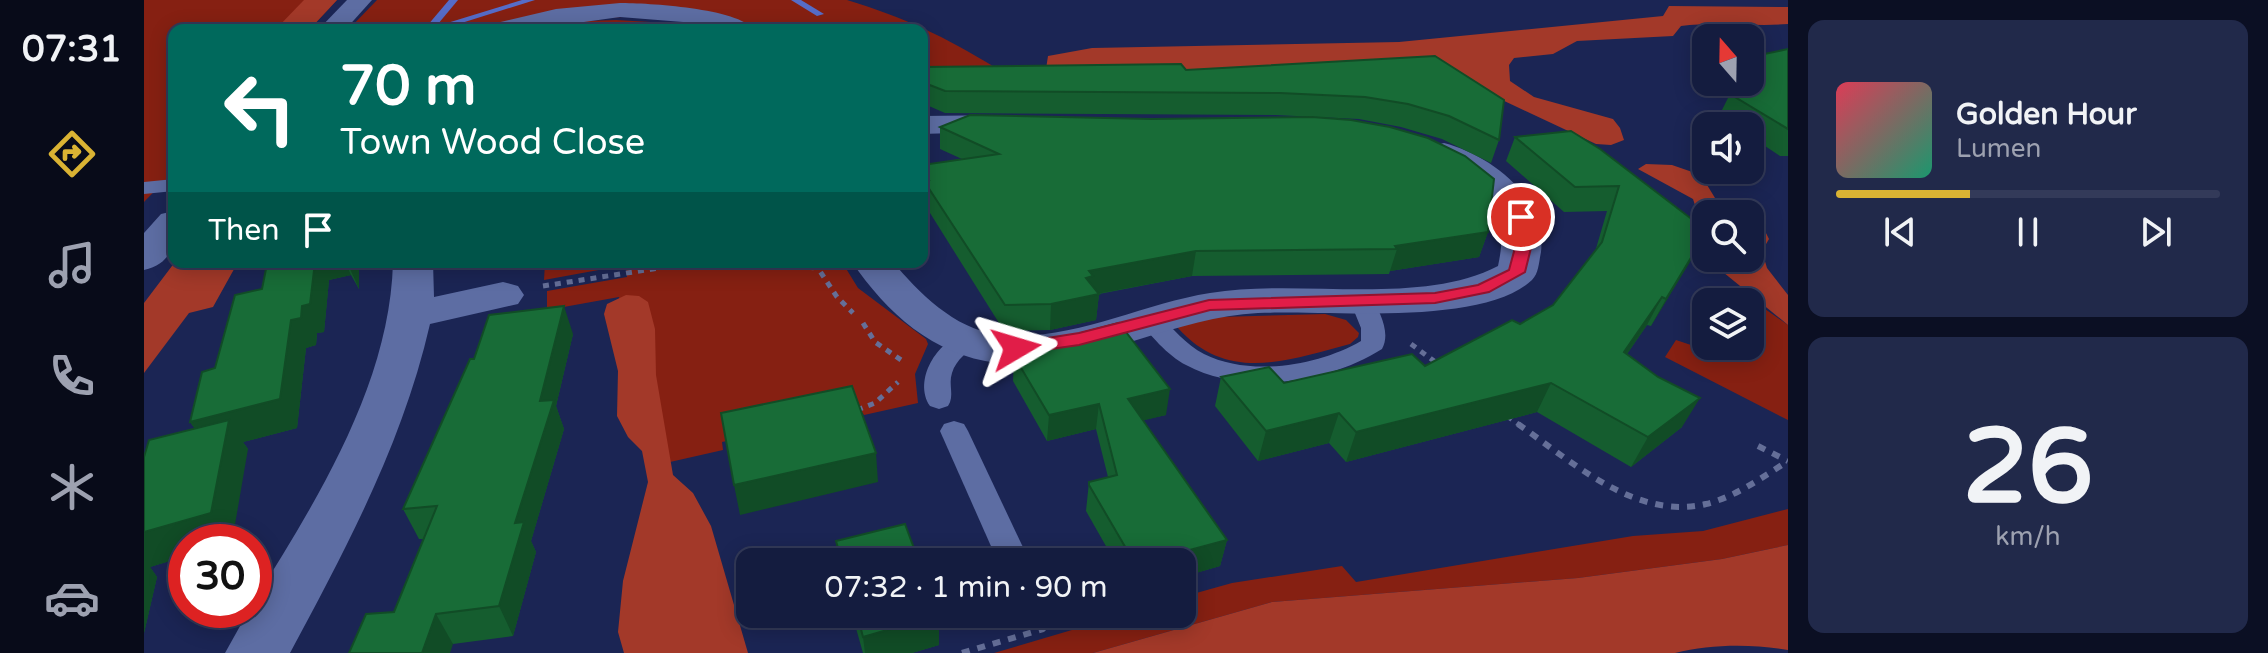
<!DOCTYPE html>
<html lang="en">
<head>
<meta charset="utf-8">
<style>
	:root { --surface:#141c3f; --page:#21294a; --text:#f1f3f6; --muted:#9da1b0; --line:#333a59; --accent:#dab333 }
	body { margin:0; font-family:"Varela Round",sans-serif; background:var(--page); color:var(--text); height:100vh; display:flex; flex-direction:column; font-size:30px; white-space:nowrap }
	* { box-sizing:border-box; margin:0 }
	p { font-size:26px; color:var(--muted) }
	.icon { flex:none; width:44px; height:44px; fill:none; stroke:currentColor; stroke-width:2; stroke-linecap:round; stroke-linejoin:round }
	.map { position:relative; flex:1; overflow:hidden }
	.drawer { display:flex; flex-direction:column; gap:20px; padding:20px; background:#0b0f23; width:480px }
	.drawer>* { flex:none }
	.guide { position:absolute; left:24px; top:24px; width:760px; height:244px; border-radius:16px; box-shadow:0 4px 20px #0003,0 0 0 2px var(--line); background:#00695c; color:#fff; overflow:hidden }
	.needle { width:52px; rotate:340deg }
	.controls { position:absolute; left:1548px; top:24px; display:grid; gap:16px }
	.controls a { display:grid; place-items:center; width:72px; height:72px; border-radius:16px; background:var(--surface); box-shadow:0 4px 20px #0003,0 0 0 2px var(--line); font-size:40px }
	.speed { position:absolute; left:24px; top:524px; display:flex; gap:16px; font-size:40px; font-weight:700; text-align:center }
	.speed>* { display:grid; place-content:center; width:104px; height:104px; border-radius:50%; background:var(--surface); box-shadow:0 4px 20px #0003,0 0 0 2px var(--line); line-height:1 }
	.speed .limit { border:12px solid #d22; background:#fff; color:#111 }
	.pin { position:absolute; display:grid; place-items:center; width:68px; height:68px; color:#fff; margin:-34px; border:4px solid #fff; border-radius:50%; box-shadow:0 2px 8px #0007 }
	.me { position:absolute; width:88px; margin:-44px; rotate:83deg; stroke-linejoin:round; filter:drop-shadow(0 0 6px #0008) }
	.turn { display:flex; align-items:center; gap:28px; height:168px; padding:0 40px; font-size:36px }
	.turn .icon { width:104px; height:104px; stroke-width:2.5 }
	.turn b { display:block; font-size:56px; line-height:68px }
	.then { display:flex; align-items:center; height:76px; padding:0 40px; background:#0003; gap:16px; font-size:30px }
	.drawer .card { flex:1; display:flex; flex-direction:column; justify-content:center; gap:12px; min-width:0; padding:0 28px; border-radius:16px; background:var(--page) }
	.drawer .dial { align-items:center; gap:0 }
	.dial b { font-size:104px; line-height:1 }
	.song { display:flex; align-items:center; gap:24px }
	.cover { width:96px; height:96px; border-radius:12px; background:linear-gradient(135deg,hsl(350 70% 55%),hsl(160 70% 35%)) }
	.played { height:8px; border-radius:4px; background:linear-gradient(90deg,var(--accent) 35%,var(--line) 35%) }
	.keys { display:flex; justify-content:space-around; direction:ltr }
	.trip { position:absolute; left:592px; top:548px; width:460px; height:80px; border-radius:16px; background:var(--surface); box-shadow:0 4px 20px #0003,0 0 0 2px var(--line); font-weight:600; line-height:80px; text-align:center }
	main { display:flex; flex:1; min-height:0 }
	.menu { display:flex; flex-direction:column; width:144px; justify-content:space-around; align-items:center; background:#080b19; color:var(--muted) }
	.menu .icon { width:56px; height:56px }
	.menu .current { color:var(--accent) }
	.menu b { font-size:36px; color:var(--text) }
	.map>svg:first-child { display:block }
	.green { fill:#862012 }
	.forest { fill:#a33929 }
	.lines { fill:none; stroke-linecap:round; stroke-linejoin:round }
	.stream { fill:#566cc8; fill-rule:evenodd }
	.path-far1 { stroke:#656f98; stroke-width:5; stroke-dasharray:6 6; stroke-linecap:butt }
	.path { stroke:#656f98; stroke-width:6; stroke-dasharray:8 8; stroke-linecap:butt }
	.service { fill:#5d6da3; fill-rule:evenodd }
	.minor { fill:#5d6da3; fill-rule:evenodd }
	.tertiary { fill:#5d6da3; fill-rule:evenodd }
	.wall { fill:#155d2f }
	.shaded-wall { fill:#114c26 }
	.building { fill:#186c37; stroke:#114c26; stroke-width:2 }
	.route { fill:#e11d48; stroke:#92132f; stroke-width:2 }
</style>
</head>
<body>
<main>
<nav class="menu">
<b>07:31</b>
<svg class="icon current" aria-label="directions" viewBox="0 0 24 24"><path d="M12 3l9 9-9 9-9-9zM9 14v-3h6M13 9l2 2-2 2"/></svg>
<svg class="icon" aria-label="music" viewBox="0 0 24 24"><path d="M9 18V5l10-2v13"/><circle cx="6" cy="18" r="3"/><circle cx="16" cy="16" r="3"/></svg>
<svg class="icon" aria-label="phone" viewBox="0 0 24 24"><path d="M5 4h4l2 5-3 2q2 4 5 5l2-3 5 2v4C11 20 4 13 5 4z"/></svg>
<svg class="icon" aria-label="climate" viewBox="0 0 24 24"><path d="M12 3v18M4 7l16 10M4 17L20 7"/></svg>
<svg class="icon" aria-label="car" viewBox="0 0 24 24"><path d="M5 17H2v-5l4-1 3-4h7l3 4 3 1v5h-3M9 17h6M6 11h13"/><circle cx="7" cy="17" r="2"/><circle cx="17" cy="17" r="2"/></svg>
</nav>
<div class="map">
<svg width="1644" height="653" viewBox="0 0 1644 653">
	<rect width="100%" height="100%" fill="#1b2554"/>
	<g class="green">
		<polygon points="0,0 193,0 165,30 30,30 30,171 0,202"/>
		<path d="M233,0H703C759,17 802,37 852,68L778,69V30H615L563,14L367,21L337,30H204Z"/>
		<polygon points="472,20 524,23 558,30 384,30 440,21"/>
		<polygon points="408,262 698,262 714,288 782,339 784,344 771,374 774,403 720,415 717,411 578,442 579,450 504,467 475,297 403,310 403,291 483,277 482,265 400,280 401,263"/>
		<polygon points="1621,309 1644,325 1644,420 1521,357 1532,340 1571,353 1575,346 1606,346 1606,310"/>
		<path d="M1181,314L1202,320L1215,333L1214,337L1206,344C1145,360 1084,384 1034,328V325L1075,317Z"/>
		<polygon points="1644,509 1644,545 1578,559 1434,578 1128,602 949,653 850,653 982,614 1038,614 1038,597 1088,583 1198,566 1212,582 1489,536 1559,531"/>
	</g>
	<g class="forest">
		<polygon points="160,0 193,0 165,30 131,30"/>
		<path d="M1525,6L1644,7V24C1608,27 1573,21 1537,26L1529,36L1433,41L1409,54L1370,58L1365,65L1366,81L1390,97L1469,119L1476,128L1480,140L1467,145L1452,144L1337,90L950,73L902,69L904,56L948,48L1255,42L1519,16Z"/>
		<polygon points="1502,164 1528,165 1557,175 1571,198 1604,214 1562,214 1562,239 1549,199 1494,169"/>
		<polygon points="1606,216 1618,225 1625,239 1618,251 1623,268 1644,295 1644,325 1574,268 1570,258 1606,258"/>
		<polygon points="31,262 94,262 69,307 45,313 0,373 0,303"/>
		<polygon points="482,295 495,296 504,302 511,329 512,375 529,475 549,493 567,526 604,653 480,653 474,632 479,581 504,482 498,451 484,437 473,416 474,371 460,314 463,304"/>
		<path d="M1644,545V650C1608,644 1567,644 1531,653H949L1128,602L1434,578L1578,559Z"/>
	</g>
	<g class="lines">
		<g class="stream">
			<polygon points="305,0 314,0 289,30 283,30 283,26"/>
			<polygon points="378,0 391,0 308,26 300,24"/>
			<polygon points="647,0 657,0 680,14 673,16"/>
		</g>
		<g class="path-far1">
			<polyline points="604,262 672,268"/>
			<polyline points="670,262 693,297 709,313"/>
			<polyline points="399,286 554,262"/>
			<polyline points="719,323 731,342 760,362"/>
			<polyline points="1267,344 1294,364"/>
			<polyline points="713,410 731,403 754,382"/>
			<polyline points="1363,416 1377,426"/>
		</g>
		<g class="path">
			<path d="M1374,424C1427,461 1492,521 1562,504C1591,497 1619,477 1644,461"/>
			<polyline points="1614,446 1644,461"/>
			<polyline points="818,653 899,629 893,614"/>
		</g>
		<g class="service">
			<polygon points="30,179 30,191 0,194 0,182"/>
			<path d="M1218,294L1226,296C1236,311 1247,333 1238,349C1184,383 1100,396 1042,365C1024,356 1005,334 993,318L997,313H1013C1028,327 1042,345 1060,354C1106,377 1174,366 1217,341V328L1206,301L1210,296Z"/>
			<path d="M821,333L830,336L833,341C825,352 812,359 808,373C804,385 811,396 804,406L795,409L786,406C769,380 793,341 821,333Z"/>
			<polygon points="810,421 820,424 824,431 886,562 854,562 796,431 800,424"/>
		</g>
		<g class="minor">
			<path d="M476,3C503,3 595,8 610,30H572L539,22L476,17L382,30H340L344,25L412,9Z"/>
			<polygon points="864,115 875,117 880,124 875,131 778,134 778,116"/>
			<path d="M1300,143C1347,155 1403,198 1397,252C1395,261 1395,273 1388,280C1339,327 1180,310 1114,313C1028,317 935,373 853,363C789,355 743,313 708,262H749C774,292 811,329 852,334C924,344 995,304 1066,293C1155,278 1275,307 1354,266C1368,203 1337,189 1288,160L1283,153L1288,146Z"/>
			<path d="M249,262H289L290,297L359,282L374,286L380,295L374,304L286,324C259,442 203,547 146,653H81L105,610H110V601C173,500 246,384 249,262Z"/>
		</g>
		<g class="tertiary">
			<polygon points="203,0 228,0 201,30 174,30"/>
			<path d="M30,211C30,239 33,262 0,270V233L17,214Z"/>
		</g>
	</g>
	<g class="wall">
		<polygon points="1644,49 1644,156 1636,156 1606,136 1606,126 1590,126 1575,116 1586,94 1595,85 1593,82 1606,82 1606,57"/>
		<polygon points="1291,56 1355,140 1347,163 1298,139 1257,127 1215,119 1131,115 801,113 778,103 778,67 1042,70"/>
		<polygon points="796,127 1344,232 1335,257 1246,271 1245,274 1048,276 955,294 952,320 906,330 860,331 781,205 780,195 778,191 778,165 818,159 796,149"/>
		<polygon points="1427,131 1562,233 1507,326 1503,325 1483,354 1538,427 1487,467 1393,412 1202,462 1185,443 1114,461 1071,406 1077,377 1140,383 1281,366 1376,324 1409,305 1451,252 1463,211 1420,212 1362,161 1371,137"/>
		<polygon points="129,262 215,262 215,289 207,275 185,280 180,332 173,333 172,345 162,348 153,428 99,442 104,449 42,542 42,556 6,567 13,577 0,633 0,457 51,429 46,422 71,368 118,289 128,267"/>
		<polygon points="429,334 412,406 420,429 387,541 392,552 369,636 309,644 250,612 279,539 275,539 259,509"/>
		<polygon points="883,341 1022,415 999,420 1083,540 1076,566 1038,577 1038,562 971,562 942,511 945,482 964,477 952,429 903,441 869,381 870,356 883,353"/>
		<polygon points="692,541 775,562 694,562"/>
		<polygon points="708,614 794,614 795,645 768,653 719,653"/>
	</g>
	<g class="shaded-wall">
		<polygon points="1344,232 1335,257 1246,271 1253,249 1251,246"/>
		<polygon points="1562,233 1549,257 1507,326 1522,299"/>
		<polygon points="1052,251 1048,276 947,295 955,294 952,320 906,330 907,304 942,278 945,271"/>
		<polygon points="171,262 201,262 207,275 185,280 180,332 173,333 172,345 162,348 153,428 99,442 104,449 88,542 42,542 42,556 6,567 13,577 0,633 0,532 66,451 46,422 147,320 158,306"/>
		<polygon points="203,262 215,262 215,289"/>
		<polygon points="1518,297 1503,325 1465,380 1480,352"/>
		<polygon points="420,306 429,334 412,406 420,429 387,541 392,552 369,636 355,606 396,401"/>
		<polygon points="1407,383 1393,412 1202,462 1212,432"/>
		<polygon points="1026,389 1022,415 981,425 984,399"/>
		<polygon points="1556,398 1538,427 1487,467 1504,437"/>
		<polygon points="955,404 952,429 903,441 905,415"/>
		<polygon points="1195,413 1185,443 1114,461 1122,431"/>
		<polygon points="732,453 734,482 596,515 590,485"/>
		<polygon points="1083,540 1076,566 1038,577 1038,562 1001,562"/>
		<polygon points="292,614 309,644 306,653 278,653"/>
		<polygon points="795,615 795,645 768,653 721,653 719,637"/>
	</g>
	<g class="building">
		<polygon points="1644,49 1644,129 1586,94 1598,82 1606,82 1606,73 1610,69 1606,63 1606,57"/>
		<polygon points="1291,56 1360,100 1355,140 1305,116 1264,104 1221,97 1136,93 801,91 778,82 778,67 1037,64 1042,70"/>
		<polygon points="826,115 1007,119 1168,117 1207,120 1246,127 1284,138 1321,156 1350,179 1344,232 1251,246 1253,249 1052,251 945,271 949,276 942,278 955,294 907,304 861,305 780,181 785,180 778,169 778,165 855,154 796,127"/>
		<polygon points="1427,131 1456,149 1562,230 1562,233 1522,299 1518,297 1480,352 1514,377 1556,398 1504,437 1407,383 1212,432 1195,413 1122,431 1077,377 1125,367 1140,383 1268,354 1281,366 1368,320 1376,324 1409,305 1458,242 1475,186 1431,187 1371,137"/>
		<polygon points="129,262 171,262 166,304 158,306 157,318 147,320 136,399 46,422 58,372 71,368 91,295 118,289 122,269 128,267"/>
		<polygon points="420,306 396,401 410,400 371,523 380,522 355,606 292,614 278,653 205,653 222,614 250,612 293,506 259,509 326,359 330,359 345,315"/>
		<polygon points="975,323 1026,389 984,399 1083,540 1001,562 990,562 945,485 945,482 973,475 955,404 905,415 870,356 890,351 883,341 926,336"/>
		<polygon points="708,386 732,453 590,485 577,413"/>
		<polygon points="85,420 67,513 0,532 0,457 5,440"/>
		<polygon points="761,524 775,562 698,562 692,541"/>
		<polygon points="713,614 794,614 795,615 719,637"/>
	</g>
	<polygon class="route" points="1377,213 1385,217 1388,244 1381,272 1345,292 1291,303 1066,310 935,345 872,354 863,348 872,343 935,333 1065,300 1291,293 1334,285 1365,270 1372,244 1369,217"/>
</svg>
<div class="controls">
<a><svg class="needle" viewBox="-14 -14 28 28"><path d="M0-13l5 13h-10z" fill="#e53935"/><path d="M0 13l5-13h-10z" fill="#9da1b0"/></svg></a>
<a><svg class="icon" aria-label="sound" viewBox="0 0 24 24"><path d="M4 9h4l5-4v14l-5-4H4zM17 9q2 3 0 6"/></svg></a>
<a><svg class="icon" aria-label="search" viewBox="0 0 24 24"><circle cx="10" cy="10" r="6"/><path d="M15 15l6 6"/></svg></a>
<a><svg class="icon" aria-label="layers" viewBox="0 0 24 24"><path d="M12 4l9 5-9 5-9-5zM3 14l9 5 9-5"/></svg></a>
</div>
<div class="speed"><div class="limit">30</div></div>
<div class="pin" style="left:1377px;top:217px;background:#d93025"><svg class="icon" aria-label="arrive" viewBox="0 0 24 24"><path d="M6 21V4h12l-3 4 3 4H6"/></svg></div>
<svg class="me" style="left:872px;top:348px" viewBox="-20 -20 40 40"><path d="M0-17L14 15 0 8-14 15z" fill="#e11d48" stroke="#fff" stroke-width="4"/></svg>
<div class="trip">07:32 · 1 min · 90 m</div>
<div class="guide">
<div class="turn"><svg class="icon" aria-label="left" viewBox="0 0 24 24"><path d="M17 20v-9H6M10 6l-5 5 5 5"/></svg><div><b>70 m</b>Town Wood Close</div></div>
<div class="then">Then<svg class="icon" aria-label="arrive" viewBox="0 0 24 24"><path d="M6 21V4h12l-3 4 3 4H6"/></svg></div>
</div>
</div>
<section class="drawer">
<div class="card">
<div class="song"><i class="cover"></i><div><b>Golden Hour</b><p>Lumen</p></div></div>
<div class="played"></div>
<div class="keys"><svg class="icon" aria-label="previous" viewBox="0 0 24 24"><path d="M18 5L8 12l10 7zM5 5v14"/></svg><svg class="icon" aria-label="pause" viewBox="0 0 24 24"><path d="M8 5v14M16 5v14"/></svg><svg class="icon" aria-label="next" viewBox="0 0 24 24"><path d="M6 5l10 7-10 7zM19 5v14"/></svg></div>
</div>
<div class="card dial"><b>26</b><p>km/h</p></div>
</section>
</main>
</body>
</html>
